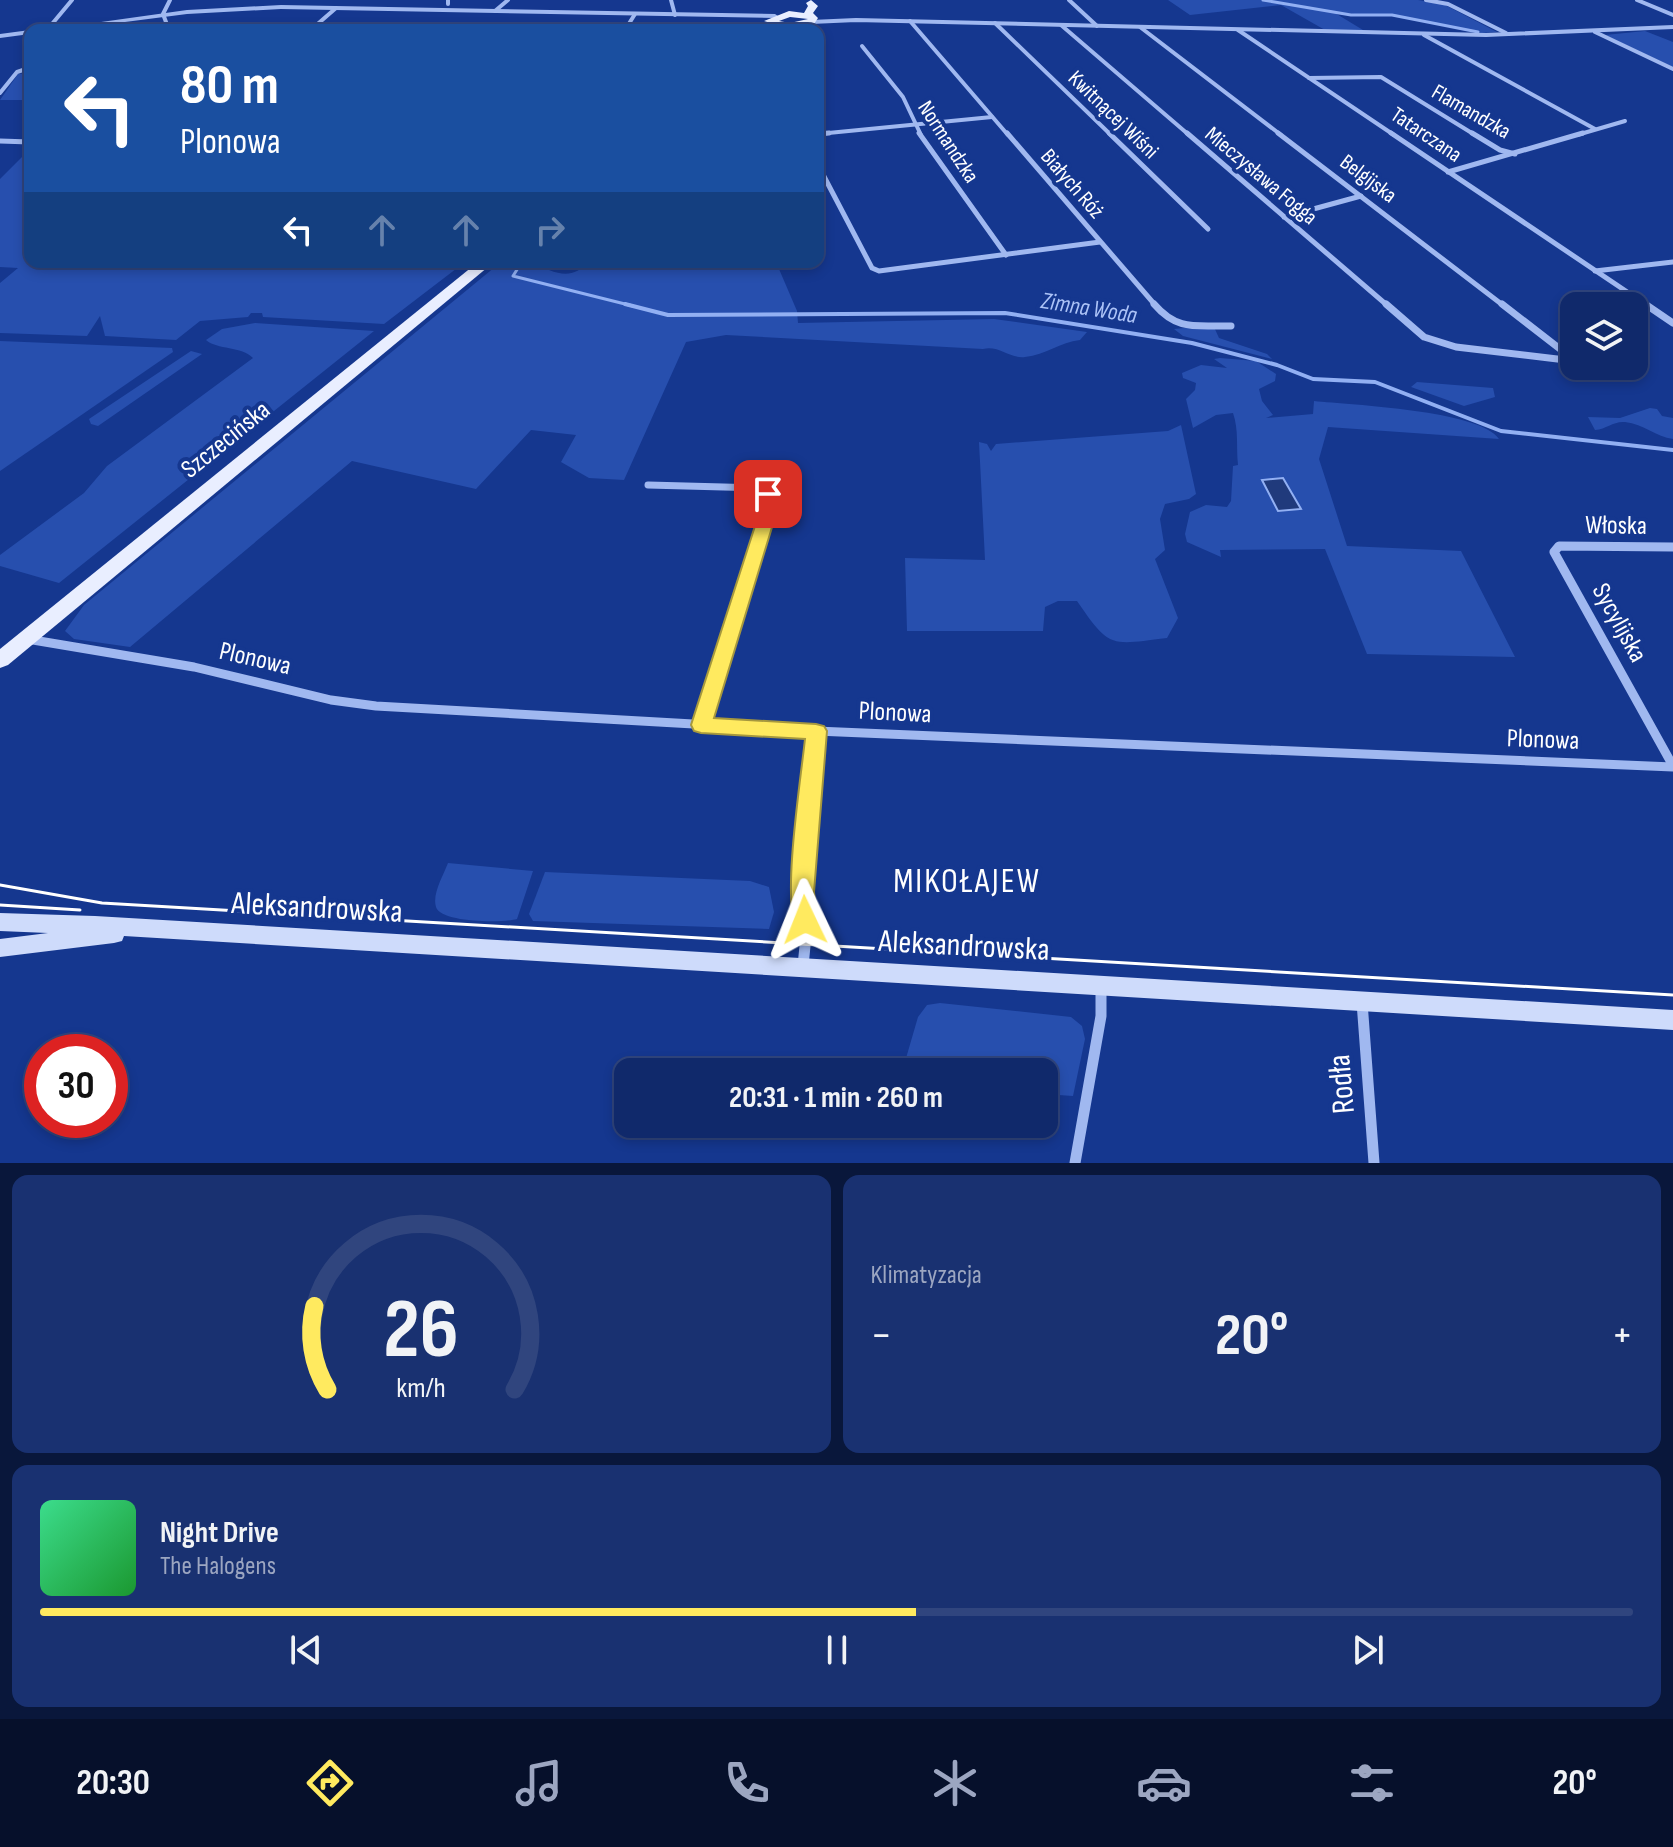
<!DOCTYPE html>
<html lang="pl">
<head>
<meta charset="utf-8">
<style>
	:root { --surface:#10296b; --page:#193171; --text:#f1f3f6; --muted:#9ca6c1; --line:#30457e; --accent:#ffea5f }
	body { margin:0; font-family:"Sofia Sans Condensed",sans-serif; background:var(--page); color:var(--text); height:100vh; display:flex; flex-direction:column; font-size:30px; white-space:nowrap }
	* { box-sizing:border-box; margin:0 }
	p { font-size:26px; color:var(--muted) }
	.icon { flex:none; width:44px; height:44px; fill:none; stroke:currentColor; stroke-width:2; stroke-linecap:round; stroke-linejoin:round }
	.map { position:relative; height:1163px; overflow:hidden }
	.drawer { display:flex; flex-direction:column; gap:12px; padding:12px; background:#09173b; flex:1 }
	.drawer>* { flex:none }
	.hud { position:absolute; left:24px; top:24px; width:800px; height:244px; border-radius:16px; box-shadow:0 4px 12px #0003,0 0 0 2px var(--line); background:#1a4fa0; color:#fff; overflow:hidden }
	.fabs { position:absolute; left:1560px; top:292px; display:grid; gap:16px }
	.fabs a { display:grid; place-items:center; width:88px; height:88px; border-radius:16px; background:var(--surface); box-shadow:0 4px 12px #0003,0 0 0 2px var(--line); font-size:40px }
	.speed { position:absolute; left:24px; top:1034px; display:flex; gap:16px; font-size:40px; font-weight:700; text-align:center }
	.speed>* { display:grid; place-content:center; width:104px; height:104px; border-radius:50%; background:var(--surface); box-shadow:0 4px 12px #0003,0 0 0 2px var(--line); line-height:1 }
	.speed .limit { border:12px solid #d22; background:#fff; color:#111 }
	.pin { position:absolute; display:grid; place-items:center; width:68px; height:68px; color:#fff; margin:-34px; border-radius:16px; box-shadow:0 4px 12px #0006 }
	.me { position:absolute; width:88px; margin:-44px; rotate:358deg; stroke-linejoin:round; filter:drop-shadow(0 0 6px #0008) }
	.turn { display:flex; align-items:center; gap:28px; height:168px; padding:0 24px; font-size:36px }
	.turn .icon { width:104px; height:104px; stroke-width:2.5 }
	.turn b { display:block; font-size:56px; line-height:68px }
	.lanes { display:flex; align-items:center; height:76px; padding:0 24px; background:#0003; justify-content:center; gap:40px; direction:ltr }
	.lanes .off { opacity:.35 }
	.big { font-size:60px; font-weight:700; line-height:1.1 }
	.drawer .tile { flex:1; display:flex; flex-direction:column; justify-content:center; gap:12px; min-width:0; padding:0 28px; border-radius:16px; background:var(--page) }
	.drawer .dial { align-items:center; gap:0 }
	.dial svg { height:208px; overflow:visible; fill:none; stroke:var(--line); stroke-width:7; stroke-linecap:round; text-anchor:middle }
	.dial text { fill:var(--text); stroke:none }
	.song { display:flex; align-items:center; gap:24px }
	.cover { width:96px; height:96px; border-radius:12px; background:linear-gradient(135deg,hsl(150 70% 55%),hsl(130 70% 35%)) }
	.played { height:8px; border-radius:4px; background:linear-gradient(90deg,var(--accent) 55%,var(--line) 55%) }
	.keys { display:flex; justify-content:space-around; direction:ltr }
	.heat { display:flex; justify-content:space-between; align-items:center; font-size:44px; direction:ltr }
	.drawer .tiles { flex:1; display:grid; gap:12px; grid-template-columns:1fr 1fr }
	.tile:last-child { grid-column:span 2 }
	.trip { position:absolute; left:614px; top:1058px; width:444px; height:80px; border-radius:16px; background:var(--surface); box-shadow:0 4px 12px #0003,0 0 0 2px var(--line); font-weight:700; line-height:80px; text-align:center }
	.dock { display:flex; height:128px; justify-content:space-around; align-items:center; background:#06102b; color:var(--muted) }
	.dock .icon { width:56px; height:56px }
	.dock .current { color:var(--accent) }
	.dock b { font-size:36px; color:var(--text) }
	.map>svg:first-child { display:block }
	.green { fill:#274fae }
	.water { fill:#203a7c; stroke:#92b0f3; stroke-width:2 }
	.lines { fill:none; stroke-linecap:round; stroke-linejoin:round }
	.stream-far1 { stroke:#92b0f3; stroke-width:3 }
	.stream { stroke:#92b0f3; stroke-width:4 }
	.minor-far4 { stroke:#a0b8f0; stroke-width:4 }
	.minor-far3 { stroke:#a0b8f0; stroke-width:5 }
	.minor-far2 { stroke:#a0b8f0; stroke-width:7 }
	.minor-far1 { stroke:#a0b8f0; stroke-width:9 }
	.minor { stroke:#a0b8f0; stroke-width:11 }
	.tertiary { fill:#a0b8f0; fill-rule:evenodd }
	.secondary { fill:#cedbfb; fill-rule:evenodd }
	.primary { fill:#e9eeff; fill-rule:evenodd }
	.tram { stroke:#fff; stroke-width:3 }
	.route { fill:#ffea5f; stroke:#a6983e; stroke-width:2 }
	.labels { text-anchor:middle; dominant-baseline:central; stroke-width:8; stroke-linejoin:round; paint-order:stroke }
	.far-street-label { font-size:22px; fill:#fff; stroke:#15378f }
	.far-water-label { font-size:24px; font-style:italic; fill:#acc3f7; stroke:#15378f }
	.street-label { font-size:26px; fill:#fff; stroke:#15378f }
	.near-street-label { font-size:32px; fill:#fff; stroke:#15378f }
	.near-neighbourhood-label { font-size:34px; letter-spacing:2px; fill:#fff; stroke:#15378f }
</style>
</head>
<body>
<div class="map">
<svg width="1673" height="1163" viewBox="0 0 1673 1163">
	<rect width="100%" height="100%" fill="#15378f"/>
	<g class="green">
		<polygon points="1168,0 1418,0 1445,5 1497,32 1481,33 1394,16 1335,13 1363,30 1325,30 1281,5 1190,15"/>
		<polygon points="1645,31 1673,42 1673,67 1605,35"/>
		<polygon points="30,73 30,100 0,100 18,74"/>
		<polygon points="30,149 30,262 465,262 384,324 263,317 262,313 251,313 248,317 200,321 176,340 105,336 100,316 87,336 0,333 0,283 18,268 0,267 0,179"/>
		<path d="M501,262H556L549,270C567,277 576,274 590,262H776L797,311L798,323L994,319L1087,332L1080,340C1060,342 1046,355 1025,357C1010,359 999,345 983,349L726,335L686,342L624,480L589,478L561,462L576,435L531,430L476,489L352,461L130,647L74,639L65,631L84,605Z"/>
		<path d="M255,323L374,331L59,583L0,566V555L84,493L107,466L253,358C242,346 217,350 206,340L222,329Z"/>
		<polygon points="1194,327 1214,327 1219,338 1267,354 1272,359 1183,336 1174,329"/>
		<polygon points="0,341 172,348 173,352 0,471"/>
		<polygon points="191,351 202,354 98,426 91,424 89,419"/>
		<path d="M1220,358L1256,361L1276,374L1275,381L1259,389L1262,401L1273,415L1266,418L1313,414L1314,401C1351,405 1480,410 1499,439L1328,427L1319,459L1347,546L1461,551L1515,657L1367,654L1325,549L1220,550L1221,557L1187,542L1185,534L1190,512L1206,505L1227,507L1231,501L1233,466L1238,465C1236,446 1239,431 1233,413L1216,415L1193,428L1186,399L1195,390L1196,383L1183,378L1182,373L1201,365L1227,368L1214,359Z"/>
		<polygon points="1417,382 1493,388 1495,397 1464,406 1411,387"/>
		<path d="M1650,408L1657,409L1662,416L1673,418V439C1656,437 1644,424 1625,422C1613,421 1607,429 1595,430L1588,417L1620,418Z"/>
		<path d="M1181,425L1196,494L1189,499L1165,504L1160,519L1165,550L1155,559L1178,618L1167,638C1110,645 1110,649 1077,601H1058L1045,607L1043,631H907L905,558L985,560L979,442L987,444L991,451L996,444L1168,431Z"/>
		<path d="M448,863L533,871L517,919C503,923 441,923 436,907C432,894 443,876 448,863Z"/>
		<polygon points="545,872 750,881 769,887 774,912 769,929 533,921 529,914"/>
		<polygon points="940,1003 1071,1017 1082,1026 1085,1039 1073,1096 1044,1094 1044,1072 902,1072 918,1017 927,1005"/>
	</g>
	<polygon class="water" points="1283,478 1301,509 1278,511 1262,480"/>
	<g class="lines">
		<g class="stream-far1">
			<polyline points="1263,0 1351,15 1392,15 1478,32"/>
			<polyline points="503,263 518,268 513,276 633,306"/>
		</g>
		<polyline class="stream" points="625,304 668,315 1005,313 1192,343 1277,365 1313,379 1375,382 1501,431 1673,450"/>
		<g class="minor-far4">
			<polyline points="448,0 448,4"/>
			<polyline points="671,0 675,15"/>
			<polyline points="1069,0 1097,26"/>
			<polyline points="1426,0 1448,4 1506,33"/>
			<polyline points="1637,0 1673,15"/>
			<polyline points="495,11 508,0"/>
			<polyline points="910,21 1008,135"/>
			<polyline points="811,22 856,20 1486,35 1673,27"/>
			<polyline points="995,23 1111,135"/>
			<polyline points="1061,25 1189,135"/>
			<polyline points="314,27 408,30"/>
			<polyline points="1140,27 1281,135"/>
			<polyline points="313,28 336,8"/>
			<polyline points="47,30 72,0"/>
			<polyline points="169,30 163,14 170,0"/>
			<polyline points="625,30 635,14"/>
			<polyline points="1238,30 1394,135"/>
			<polyline points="1595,32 1673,69"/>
			<polyline points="1424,35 1595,129"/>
			<polyline points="862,46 903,97 921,135"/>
			<polyline points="1309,78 1381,77 1475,135"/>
			<polyline points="0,93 17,72 23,70"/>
			<polyline points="818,134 992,117"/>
			<polyline points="1577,135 1625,121"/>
		</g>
		<g class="minor-far3">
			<polyline points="919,133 1006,255"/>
			<polyline points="1007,133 1156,306"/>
			<polyline points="1109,133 1208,229"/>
			<polyline points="1187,133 1388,306"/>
			<polyline points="1278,133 1504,306"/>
			<polyline points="1391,133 1648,306"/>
			<polyline points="1472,133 1500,150 1515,154"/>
			<polyline points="818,134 829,133"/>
			<polyline points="0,141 30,142"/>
			<polyline points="818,165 872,268 879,271 1100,242"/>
			<polyline points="1448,172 1583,133"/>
			<polyline points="1284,217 1361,196"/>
			<polyline points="1595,271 1673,262"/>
		</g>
		<g class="minor-far2">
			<path d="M1154,304C1178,332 1197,325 1231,326"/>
			<polyline points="1386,304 1424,337 1456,347 1574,361"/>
			<polyline points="1502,304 1573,359"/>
			<polyline points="1645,304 1673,323"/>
			<polyline points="648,485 761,488 771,501 763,525"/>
		</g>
		<g class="minor-far1">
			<polyline points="1673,547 1559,546 1554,552 1673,766"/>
			<polyline points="27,639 194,667 331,700 376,706 816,731 1673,767"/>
			<polyline points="701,725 764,523"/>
			<polyline points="810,806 816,731"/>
		</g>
		<g class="minor">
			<polyline points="803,966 806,936 802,892 810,804"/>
			<polyline points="1362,1002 1374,1163"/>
			<polyline points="1075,1163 1101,1016 1101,987"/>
		</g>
		<g class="tertiary">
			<polygon points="281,5 775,14 778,16 775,18 281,9 187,14 63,30 44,30 187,10"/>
			<polygon points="30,30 30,34 0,38 0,34"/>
		</g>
		<polygon class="secondary" points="0,913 95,916 1673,1010 1673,1030 124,936 122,941 114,943 0,957 0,939 48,933 0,931"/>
		<g class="primary">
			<path d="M811,0L818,6L813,13L818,18L814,24L790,29L764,21L789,11L804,13L808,6L806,3ZM790,17L808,19L790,23L779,21Z"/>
			<polygon points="478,262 494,262 8,665 0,668 0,649"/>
		</g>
		<g class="tram">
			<polyline points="0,885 102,903 1673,995"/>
			<polyline points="0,905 80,910"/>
		</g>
	</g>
	<path class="route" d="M768,489L774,490L780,501L714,718L816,724L824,726L827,731L814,892L817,920L813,927L805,930L796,927C782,898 801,777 805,739L701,733L694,731L691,725L763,501L760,494Z"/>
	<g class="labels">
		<g class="far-street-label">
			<text transform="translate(1471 112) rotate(30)">Flamandzka</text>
			<text transform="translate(1113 115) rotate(44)">Kwitnącej Wiśni</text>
			<text transform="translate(1426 135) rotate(34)">Tatarczana</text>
			<text transform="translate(948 142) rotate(57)">Normandzka</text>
			<text transform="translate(1261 176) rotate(40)">Mieczysława Fogga</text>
			<text transform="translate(1368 179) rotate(37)">Belgijska</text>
			<text transform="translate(1072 184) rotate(49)">Białych Róż</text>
		</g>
		<g class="far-water-label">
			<text transform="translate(1089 308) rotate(9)">Zimna Woda</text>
		</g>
		<g class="street-label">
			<text transform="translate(226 440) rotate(-39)">Szczecińska</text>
			<text transform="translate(1616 526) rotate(1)">Włoska</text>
			<text transform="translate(1619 623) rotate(61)">Sycylijska</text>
			<text transform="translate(255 659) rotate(13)">Plonowa</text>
			<text transform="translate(895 713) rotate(3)">Plonowa</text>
			<text transform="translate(1543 740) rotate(2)">Plonowa</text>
		</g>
		<g class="near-street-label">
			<text transform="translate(317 908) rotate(3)">Aleksandrowska</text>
			<text transform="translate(964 946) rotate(3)">Aleksandrowska</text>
			<text transform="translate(1342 1084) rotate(-95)">Rodła</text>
		</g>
		<g class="near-neighbourhood-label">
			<text x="967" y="881">MIKOŁAJEW</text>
		</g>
	</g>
</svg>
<div class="fabs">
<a><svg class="icon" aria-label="layers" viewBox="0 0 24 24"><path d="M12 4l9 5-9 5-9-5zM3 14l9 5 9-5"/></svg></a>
</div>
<div class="speed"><div class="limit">30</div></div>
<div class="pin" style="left:768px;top:494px;background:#d93025"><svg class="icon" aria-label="arrive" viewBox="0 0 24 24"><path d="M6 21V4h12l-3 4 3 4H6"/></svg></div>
<svg class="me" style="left:805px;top:920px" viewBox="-20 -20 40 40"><path d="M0-17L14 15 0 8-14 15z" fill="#ffea5f" stroke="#fff" stroke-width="4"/></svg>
<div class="trip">20:31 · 1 min · 260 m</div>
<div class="hud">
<div class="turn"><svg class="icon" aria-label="left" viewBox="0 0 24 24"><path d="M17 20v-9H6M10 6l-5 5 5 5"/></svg><div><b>80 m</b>Plonowa</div></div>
<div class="lanes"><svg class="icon" aria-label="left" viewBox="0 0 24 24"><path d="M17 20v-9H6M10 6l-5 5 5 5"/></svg><svg class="icon off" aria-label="ahead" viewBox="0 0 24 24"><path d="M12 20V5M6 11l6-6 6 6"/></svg><svg class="icon off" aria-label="ahead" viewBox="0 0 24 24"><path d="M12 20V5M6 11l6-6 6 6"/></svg><svg class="icon off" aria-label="right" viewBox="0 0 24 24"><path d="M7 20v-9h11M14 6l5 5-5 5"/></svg></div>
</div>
</div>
<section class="drawer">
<div class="tiles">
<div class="tile dial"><svg viewBox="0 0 100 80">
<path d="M14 69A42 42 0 1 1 86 69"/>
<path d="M14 69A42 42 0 0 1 9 37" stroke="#ffea5f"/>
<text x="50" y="56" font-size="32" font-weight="700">26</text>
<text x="50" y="72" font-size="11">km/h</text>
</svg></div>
<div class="tile"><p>Klimatyzacja</p>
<div class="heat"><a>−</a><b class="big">20°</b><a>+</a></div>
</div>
<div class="tile">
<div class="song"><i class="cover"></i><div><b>Night Drive</b><p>The Halogens</p></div></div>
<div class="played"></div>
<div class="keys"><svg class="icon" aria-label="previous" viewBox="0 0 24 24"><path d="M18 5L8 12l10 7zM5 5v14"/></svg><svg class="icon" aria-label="pause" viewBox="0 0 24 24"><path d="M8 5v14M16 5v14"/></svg><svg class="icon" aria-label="next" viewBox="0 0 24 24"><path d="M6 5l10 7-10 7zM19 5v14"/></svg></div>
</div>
</div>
</section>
<nav class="dock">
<b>20:30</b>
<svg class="icon current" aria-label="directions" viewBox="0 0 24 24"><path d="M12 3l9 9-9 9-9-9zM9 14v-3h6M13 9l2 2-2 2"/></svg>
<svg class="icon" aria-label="music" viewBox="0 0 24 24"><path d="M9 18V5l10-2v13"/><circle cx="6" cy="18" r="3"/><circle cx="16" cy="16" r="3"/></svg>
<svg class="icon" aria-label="phone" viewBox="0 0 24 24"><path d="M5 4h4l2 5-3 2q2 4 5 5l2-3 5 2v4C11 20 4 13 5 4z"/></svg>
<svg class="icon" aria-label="climate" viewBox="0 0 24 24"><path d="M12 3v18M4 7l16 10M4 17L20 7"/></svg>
<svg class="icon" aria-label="car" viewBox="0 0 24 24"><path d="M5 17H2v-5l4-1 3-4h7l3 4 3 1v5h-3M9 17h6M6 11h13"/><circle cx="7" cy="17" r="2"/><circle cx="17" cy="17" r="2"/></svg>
<svg class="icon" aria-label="filters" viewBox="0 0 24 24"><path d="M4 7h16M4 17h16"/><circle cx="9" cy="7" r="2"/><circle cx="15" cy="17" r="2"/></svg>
<b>20°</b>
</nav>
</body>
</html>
